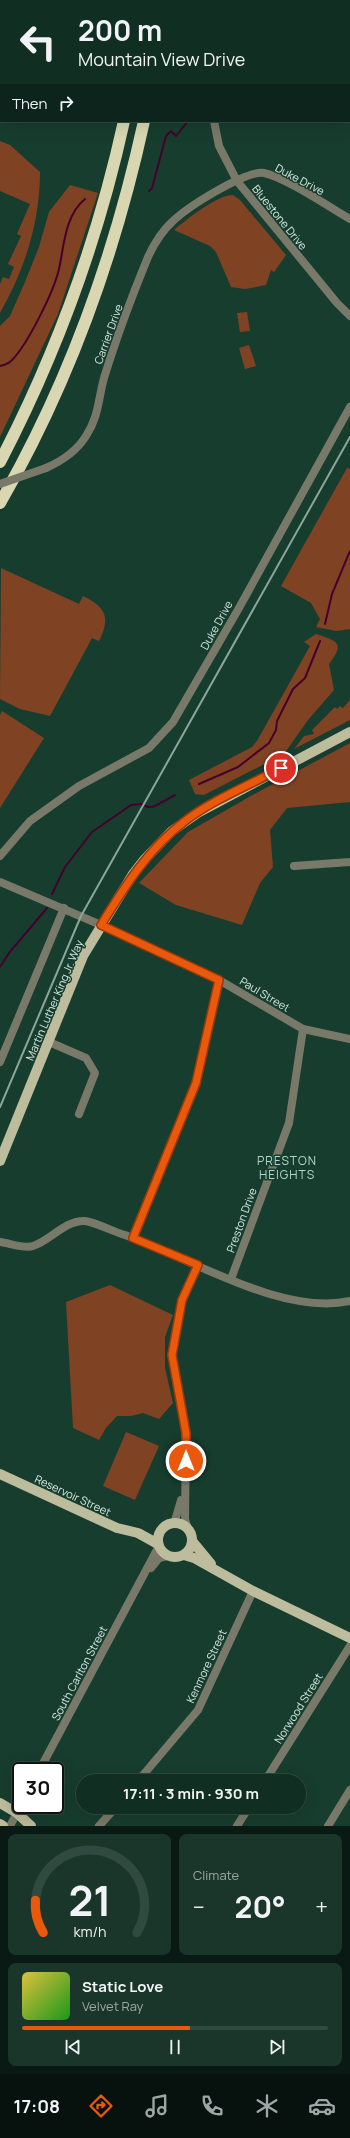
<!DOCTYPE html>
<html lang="en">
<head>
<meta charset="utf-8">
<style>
	:root { --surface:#112e23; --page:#1a362b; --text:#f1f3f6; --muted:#9ca8a6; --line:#304a41; --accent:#ea580c }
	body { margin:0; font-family:Manrope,sans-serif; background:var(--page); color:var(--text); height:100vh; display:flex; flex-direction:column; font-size:15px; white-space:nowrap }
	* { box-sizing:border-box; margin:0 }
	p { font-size:13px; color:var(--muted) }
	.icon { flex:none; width:22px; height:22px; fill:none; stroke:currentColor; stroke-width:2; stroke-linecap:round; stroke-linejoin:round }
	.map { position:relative; height:1826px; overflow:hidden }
	.sheet { display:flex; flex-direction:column; gap:8px; padding:8px; background:#091913; flex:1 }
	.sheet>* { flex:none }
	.banner { position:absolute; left:0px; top:0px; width:350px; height:122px; box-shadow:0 4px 16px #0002,0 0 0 1px var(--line); background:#112e23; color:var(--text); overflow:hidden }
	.speed { position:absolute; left:12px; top:1762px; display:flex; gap:8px; font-size:20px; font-weight:700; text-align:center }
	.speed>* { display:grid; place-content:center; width:52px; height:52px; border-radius:50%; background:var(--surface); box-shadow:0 4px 16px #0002,0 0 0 1px var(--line); line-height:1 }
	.speed .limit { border:2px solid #111; border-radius:6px; background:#fff; color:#111 }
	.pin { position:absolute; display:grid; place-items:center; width:34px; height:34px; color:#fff; margin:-17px; border:2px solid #fff; border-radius:50%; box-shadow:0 1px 4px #0007 }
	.me { position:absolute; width:44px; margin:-22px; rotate:0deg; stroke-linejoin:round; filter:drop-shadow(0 0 3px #0008) }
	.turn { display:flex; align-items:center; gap:14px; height:84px; padding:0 12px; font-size:18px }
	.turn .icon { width:52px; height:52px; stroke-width:2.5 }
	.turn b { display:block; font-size:28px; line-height:34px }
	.then { display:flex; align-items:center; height:38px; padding:0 12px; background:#0003; gap:8px; font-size:15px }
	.big { font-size:30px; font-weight:700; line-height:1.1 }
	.sheet .tile { flex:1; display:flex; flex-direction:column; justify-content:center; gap:6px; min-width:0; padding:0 14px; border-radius:8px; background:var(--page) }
	.sheet .dial { align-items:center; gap:0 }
	.dial svg { height:104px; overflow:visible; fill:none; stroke:var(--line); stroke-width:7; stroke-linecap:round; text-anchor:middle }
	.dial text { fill:var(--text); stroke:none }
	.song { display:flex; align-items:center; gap:12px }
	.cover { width:48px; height:48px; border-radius:6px; background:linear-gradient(135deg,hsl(50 70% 55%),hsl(120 70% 35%)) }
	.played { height:4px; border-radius:2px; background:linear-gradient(90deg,var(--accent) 55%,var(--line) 55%) }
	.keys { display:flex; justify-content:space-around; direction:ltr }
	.heat { display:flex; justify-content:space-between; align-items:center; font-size:22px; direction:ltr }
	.sheet .tiles { flex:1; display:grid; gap:8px; grid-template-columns:1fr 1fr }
	.tile:last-child { grid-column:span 2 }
	.trip { position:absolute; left:76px; top:1774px; width:230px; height:40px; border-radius:20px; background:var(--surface); box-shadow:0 4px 16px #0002,0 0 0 1px var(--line); font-weight:700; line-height:40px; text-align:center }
	.menu { display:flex; height:64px; justify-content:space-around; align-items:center; background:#07120e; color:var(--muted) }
	.menu .icon { width:28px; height:28px }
	.menu .active { color:var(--accent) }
	.menu b { font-size:18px; color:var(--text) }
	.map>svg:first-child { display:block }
	.green { fill:#7f4323 }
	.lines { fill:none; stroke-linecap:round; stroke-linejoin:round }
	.stream { stroke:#46002e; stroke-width:2 }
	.minor { stroke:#79796a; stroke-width:8 }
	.major { stroke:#bdbc9d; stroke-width:10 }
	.highway { stroke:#d8d7b1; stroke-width:12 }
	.rail { stroke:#8ba69b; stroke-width:2 }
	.minor-bridge { stroke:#79796a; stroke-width:8 }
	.route-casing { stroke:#983908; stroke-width:10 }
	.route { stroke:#ea580c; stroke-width:7 }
	.labels { text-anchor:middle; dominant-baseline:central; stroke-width:3; stroke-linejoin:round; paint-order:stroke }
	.street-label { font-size:11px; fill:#d6eae1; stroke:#173d2f }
	.neighbourhood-label { font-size:12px; letter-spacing:1px; fill:#afd9c6; stroke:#173d2f }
</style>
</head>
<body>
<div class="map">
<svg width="350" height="1826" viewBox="0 0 350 1826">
	<rect width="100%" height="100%" fill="#173d2f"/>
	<g class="green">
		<path d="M0,141L10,145L40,172C40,222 25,269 0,313V284L3,277L9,279L14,267L8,264L21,236L17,234L30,204L0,191Z"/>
		<polygon points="70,185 98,193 58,314 0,437 0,326 10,316 25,282 39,247 49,212"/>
		<path d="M233,195L240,200L286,255L274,272L271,270L266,285L245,289L231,287L216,252L210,246L174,230C187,219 217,195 233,195Z"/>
		<polygon points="247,312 250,331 240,332 237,313"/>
		<polygon points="249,345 256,366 245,369 239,348"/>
		<polygon points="347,468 350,469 350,629 336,631 316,627 320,619 311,603 281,586"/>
		<path d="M1,568L79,604L83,596C106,607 111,618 99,641L92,638L50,716L20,709L0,699Z"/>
		<path d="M316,634C338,641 345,643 329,664L334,690L308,720L284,754L204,795L195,794L189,780L252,747L257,741L310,646L304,642Z"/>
		<polygon points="350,700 350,720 294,749 304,736 314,734 312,730 335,707 337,709 340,706 343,708"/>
		<polygon points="2,711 44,738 0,808 0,715"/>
		<polygon points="350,743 350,802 287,808 270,830 273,867 260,883 242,925 176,905 139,883 188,832 249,797"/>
		<polygon points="110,1285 173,1315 165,1337 165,1368 173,1403 159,1419 143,1413 131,1416 117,1416 106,1428 99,1440 73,1428 66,1302"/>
		<polygon points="126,1432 159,1446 135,1500 103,1486"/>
	</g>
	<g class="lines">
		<g class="stream">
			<polyline points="149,191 152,188 166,136 171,131 176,136 188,121"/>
			<path d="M0,366C4,365 8,364 11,361C27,346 54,291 59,269C64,246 65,215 85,199"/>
			<polyline points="325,624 332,594 350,551"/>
			<polyline points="199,784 238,767 269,743 276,730 277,721 293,689 305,678 320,641"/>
			<polyline points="52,894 65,867 92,832 131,805 141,804 148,807 153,807 175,795"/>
			<polyline points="0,967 9,953 47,908"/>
		</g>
		<g class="minor">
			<polyline points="223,1 223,0"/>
			<polyline points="260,1 263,0"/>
			<polyline points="214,121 219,146 237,181 337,303 350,316"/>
			<path d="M46,468C62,461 76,452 86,436C99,416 98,400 104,378C116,339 132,296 148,257C154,244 161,232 172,222C186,208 245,170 264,173C285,177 329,207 350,219"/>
			<polyline points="0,856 30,821 79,786 149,748 173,722 239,608 350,407"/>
			<polyline points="294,866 350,862"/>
			<polyline points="0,882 101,925 219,980 303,1029 350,1039"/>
			<polyline points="49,1042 86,1058 95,1073 79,1114"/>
			<polyline points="0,1062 64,908"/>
			<polyline points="133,1238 196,1083 219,980"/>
			<path d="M0,1242C9,1243 25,1249 33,1246C50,1241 65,1220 85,1221C95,1222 114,1232 125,1235C190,1258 281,1316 350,1301"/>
			<polyline points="231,1279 289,1123 303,1029"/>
			<polyline points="174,1524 181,1500"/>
			<polyline points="188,1530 185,1519 186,1433 172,1355 182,1300 198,1265"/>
			<polyline points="151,1568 159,1558 167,1556"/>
			<polyline points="39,1771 159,1546"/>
			<polyline points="138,1781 198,1710 253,1591"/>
			<polyline points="265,1781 350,1646"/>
			<polyline points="10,1826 21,1805"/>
			<polyline points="99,1826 116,1807"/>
			<polyline points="237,1826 249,1807"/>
			<polyline points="328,1826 350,1790"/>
		</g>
		<g class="major">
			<polyline points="0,1161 83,956 133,874 144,860 172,831 199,812 350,732"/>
			<polyline points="0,1474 117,1528 138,1533 158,1544"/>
			<circle cx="175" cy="1540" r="17"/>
			<polyline points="192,1541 211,1564"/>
			<polyline points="184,1555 194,1558 253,1591 350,1638"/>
			<polyline points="0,1803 17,1813 31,1826"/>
			<polyline points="0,1824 3,1826"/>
		</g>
		<g class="highway">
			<polyline points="145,1 145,0"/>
			<polyline points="164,1 164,0"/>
			<path d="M0,462C56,354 98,240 124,121"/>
			<path d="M0,503C68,385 115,254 144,121"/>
		</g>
		<polyline class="rail" points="0,1107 81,916 350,437"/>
		<polyline class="minor-bridge" points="0,484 46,468"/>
	</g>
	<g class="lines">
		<g class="route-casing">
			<path id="route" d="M186,1461V1433L172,1355L182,1300L198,1265L133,1238L196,1083L219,980L101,925C125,886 148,849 185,821C214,799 250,785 281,768"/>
		</g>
		<use href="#route" class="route"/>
	</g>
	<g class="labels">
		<g class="street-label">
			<text transform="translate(300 179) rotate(28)">Duke Drive</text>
			<text transform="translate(280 217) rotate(51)">Bluestone Drive</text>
			<text transform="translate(108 334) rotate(-70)">Carrier Drive</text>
			<text transform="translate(216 625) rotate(-61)">Duke Drive</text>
			<text transform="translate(265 994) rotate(31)">Paul Street</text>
			<text transform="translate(54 1000) rotate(-67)">Martin Luther King Jr. Way</text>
			<text transform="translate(241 1220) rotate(-70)">Preston Drive</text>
			<text transform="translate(73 1495) rotate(25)">Reservoir Street</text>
			<text transform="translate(206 1666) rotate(-65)">Kenmore Street</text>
			<text transform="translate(79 1673) rotate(-62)">South Carlton Street</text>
			<text transform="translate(298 1708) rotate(-58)">Norwood Street</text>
		</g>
		<g class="neighbourhood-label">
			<text x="287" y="1160">PRESTON<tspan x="287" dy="14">HEIGHTS</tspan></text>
		</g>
	</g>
</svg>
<div class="speed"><div class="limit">30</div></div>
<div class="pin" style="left:281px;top:768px;background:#d93025"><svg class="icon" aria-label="arrive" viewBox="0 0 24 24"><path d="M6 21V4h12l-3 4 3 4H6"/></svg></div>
<svg class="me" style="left:186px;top:1461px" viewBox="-20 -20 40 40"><circle r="17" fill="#ea580c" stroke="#fff" stroke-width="3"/><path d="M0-11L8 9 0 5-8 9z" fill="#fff"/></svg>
<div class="trip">17:11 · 3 min · 930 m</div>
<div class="banner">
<div class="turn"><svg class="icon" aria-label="left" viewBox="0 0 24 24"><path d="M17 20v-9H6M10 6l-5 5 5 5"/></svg><div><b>200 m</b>Mountain View Drive</div></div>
<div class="then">Then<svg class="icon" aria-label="right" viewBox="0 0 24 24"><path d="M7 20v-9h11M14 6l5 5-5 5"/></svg></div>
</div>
</div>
<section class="sheet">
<div class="tiles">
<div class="tile dial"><svg viewBox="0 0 100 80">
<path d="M14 69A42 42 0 1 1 86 69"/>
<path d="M14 69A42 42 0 0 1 8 44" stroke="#ea580c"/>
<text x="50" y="56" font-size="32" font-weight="700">21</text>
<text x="50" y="72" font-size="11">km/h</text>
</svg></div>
<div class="tile"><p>Climate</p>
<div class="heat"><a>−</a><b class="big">20°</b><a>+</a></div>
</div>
<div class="tile">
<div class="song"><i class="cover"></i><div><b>Static Love</b><p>Velvet Ray</p></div></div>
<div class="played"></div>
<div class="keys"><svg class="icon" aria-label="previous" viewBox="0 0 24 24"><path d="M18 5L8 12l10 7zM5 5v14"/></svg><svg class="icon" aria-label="pause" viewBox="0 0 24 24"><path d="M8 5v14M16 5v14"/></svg><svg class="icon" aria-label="next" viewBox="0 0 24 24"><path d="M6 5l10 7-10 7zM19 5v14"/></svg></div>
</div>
</div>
</section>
<nav class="menu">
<b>17:08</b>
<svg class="icon active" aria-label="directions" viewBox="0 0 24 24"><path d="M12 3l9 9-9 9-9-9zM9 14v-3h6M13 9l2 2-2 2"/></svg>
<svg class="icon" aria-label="music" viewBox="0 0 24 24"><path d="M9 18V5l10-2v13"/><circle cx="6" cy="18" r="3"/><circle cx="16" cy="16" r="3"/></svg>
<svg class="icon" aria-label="phone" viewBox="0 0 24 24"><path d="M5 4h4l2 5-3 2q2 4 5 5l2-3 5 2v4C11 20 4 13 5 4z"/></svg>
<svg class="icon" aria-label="climate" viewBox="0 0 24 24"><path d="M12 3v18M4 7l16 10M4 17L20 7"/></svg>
<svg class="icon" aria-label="car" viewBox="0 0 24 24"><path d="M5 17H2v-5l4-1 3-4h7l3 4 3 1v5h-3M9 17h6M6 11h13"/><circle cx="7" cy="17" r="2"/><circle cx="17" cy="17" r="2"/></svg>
</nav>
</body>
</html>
